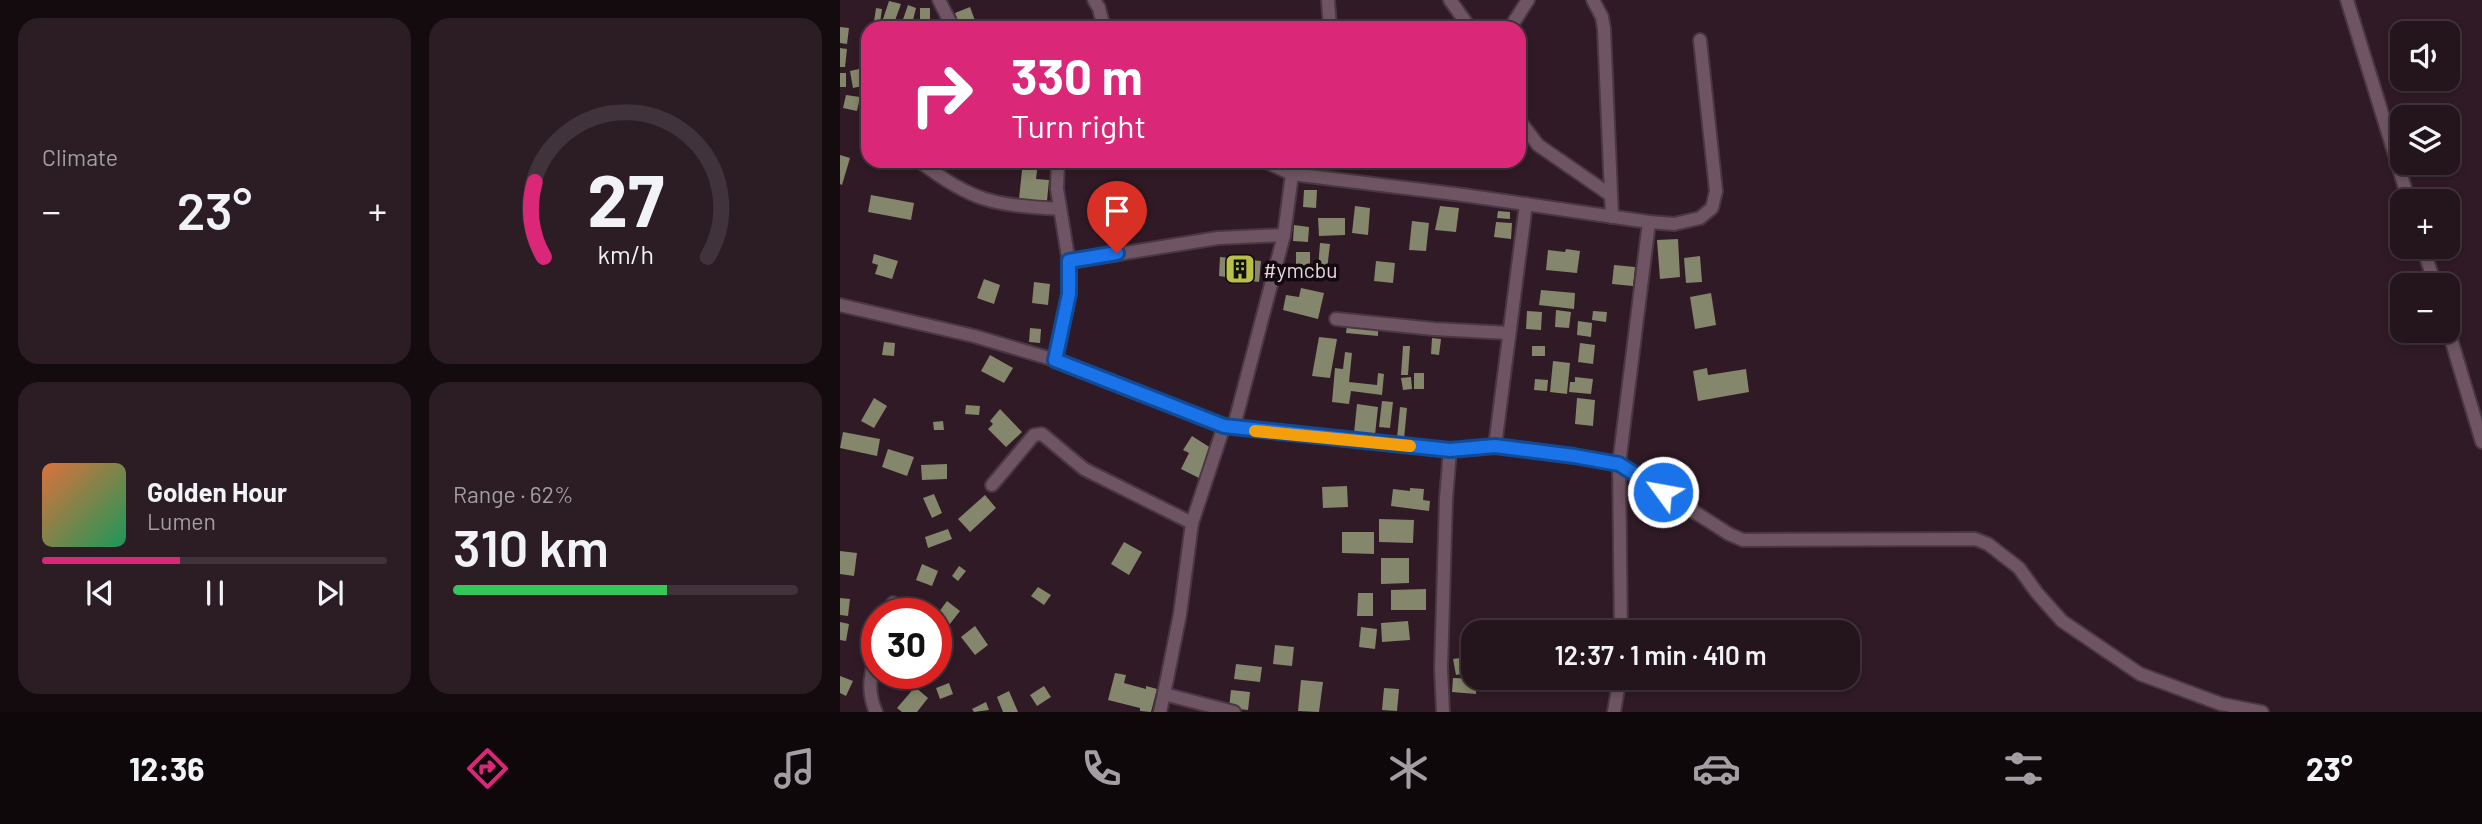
<!DOCTYPE html>
<html lang="en">
<head>
<meta charset="utf-8">
<style>
	:root { --surface:#24141c; --page:#2c1d25; --text:#f1f3f6; --muted:#a39ea3; --line:#41333b; --accent:#db2777 }
	body { margin:0; font-family:Barlow,sans-serif; background:var(--page); color:var(--text); height:100vh; display:flex; flex-direction:column; font-size:26px; white-space:nowrap }
	* { box-sizing:border-box; margin:0 }
	p { font-size:23px; color:var(--muted) }
	.icon { flex:none; width:38px; height:38px; fill:none; stroke:currentColor; stroke-width:2; stroke-linecap:round; stroke-linejoin:round }
	.map { position:relative; flex:1; overflow:hidden }
	.sheet { display:flex; flex-direction:column; gap:18px; padding:18px; background:#140b0f; width:840px }
	.sheet>* { flex:none }
	.banner { position:absolute; left:21px; top:21px; width:665px; height:147px; border-radius:21px; box-shadow:0 4px 10px #0003,0 0 0 2px var(--line); background:#db2777; color:#fff; overflow:hidden }
	.controls { position:absolute; left:1550px; top:21px; display:grid; gap:14px }
	.controls a { display:grid; place-items:center; width:70px; height:70px; border-radius:14px; background:var(--surface); box-shadow:0 4px 10px #0003,0 0 0 2px var(--line); font-size:35px }
	.speed { position:absolute; left:21px; top:598px; display:flex; gap:14px; font-size:35px; font-weight:700; text-align:center }
	.speed>* { display:grid; place-content:center; width:91px; height:91px; border-radius:50%; background:var(--surface); box-shadow:0 4px 10px #0003,0 0 0 2px var(--line); line-height:1 }
	.speed .limit { border:10px solid #d22; background:#fff; color:#111 }
	.pin { position:absolute; display:grid; place-items:center; width:60px; height:60px; color:#fff; margin:-72px -30px; border-radius:50% 50% 50% 0; rotate:-45deg; box-shadow:0 0 7px #0007 }
	.pin .icon { rotate:45deg }
	.me { position:absolute; width:77px; margin:-38px; rotate:302deg; stroke-linejoin:round; filter:drop-shadow(0 0 5px #0008) }
	.turn { display:flex; align-items:center; gap:24px; height:147px; padding:0 35px; font-size:32px }
	.turn .icon { width:91px; height:91px; stroke-width:2.5 }
	.turn b { display:block; font-size:49px; line-height:60px }
	.big { font-size:52px; font-weight:600; line-height:1.1 }
	.sheet .card { flex:1; display:flex; flex-direction:column; justify-content:center; gap:10px; min-width:0; padding:0 24px; border-radius:21px; background:var(--page) }
	.sheet .dial { align-items:center; gap:0 }
	.dial svg { height:182px; overflow:visible; fill:none; stroke:var(--line); stroke-width:7; stroke-linecap:round; text-anchor:middle }
	.dial text { fill:var(--text); stroke:none }
	.song { display:flex; align-items:center; gap:21px }
	.cover { width:84px; height:84px; border-radius:10px; background:linear-gradient(135deg,hsl(20 70% 55%),hsl(150 70% 35%)) }
	.played { height:7px; border-radius:4px; background:linear-gradient(90deg,var(--accent) 40%,var(--line) 40%) }
	.keys { display:flex; justify-content:space-around; direction:ltr }
	.heat { display:flex; justify-content:space-between; align-items:center; font-size:38px; direction:ltr }
	.charge { height:10px; border-radius:5px; background:linear-gradient(90deg,#34c759 62%,var(--line) 0) }
	.sheet .tiles { flex:1; display:grid; gap:18px; grid-template-columns:repeat(2,1fr) }
	.trip { position:absolute; left:621px; top:620px; width:399px; height:70px; border-radius:21px; background:var(--surface); box-shadow:0 4px 10px #0003,0 0 0 2px var(--line); font-weight:600; line-height:70px; text-align:center }
	.menu { display:flex; height:112px; justify-content:space-around; align-items:center; background:#0e080b; color:var(--muted) }
	.menu .icon { width:49px; height:49px }
	.menu .selected { color:var(--accent) }
	.menu b { font-size:32px; color:var(--text) }
	main { display:flex; flex:1; min-height:0 }
	.map>svg:first-child { display:block }
	.building { fill:#84876b }
	.lines { fill:none; stroke-linecap:round; stroke-linejoin:round }
	.minor-casing { stroke:#493741; stroke-width:16 }
	.minor { stroke:#6f5563; stroke-width:12 }
	.route-casing { stroke:#114b97; stroke-width:18 }
	.route { stroke:#1a73e8; stroke-width:12 }
	.slow { stroke:#f59e0b; stroke-width:12 }
	.labels { text-anchor:middle; dominant-baseline:central; stroke-width:7; stroke-linejoin:round; paint-order:stroke }
	.poi-label { font-size:21px; fill:#e6d7de; stroke:#12080d; text-anchor:start }
</style>
</head>
<body>
<main>
<section class="sheet">
<div class="tiles">
<div class="card"><p>Climate</p>
<div class="heat"><a>−</a><b class="big">23°</b><a>+</a></div>
</div>
<div class="card dial"><svg viewBox="0 0 100 80">
<path d="M14 69A42 42 0 1 1 86 69"/>
<path d="M14 69A42 42 0 0 1 10 36" stroke="#db2777"/>
<text x="50" y="56" font-size="32" font-weight="700">27</text>
<text x="50" y="72" font-size="11">km/h</text>
</svg></div>
<div class="card">
<div class="song"><i class="cover"></i><div><b>Golden Hour</b><p>Lumen</p></div></div>
<div class="played"></div>
<div class="keys"><svg class="icon" aria-label="previous" viewBox="0 0 24 24"><path d="M18 5L8 12l10 7zM5 5v14"/></svg><svg class="icon" aria-label="pause" viewBox="0 0 24 24"><path d="M8 5v14M16 5v14"/></svg><svg class="icon" aria-label="next" viewBox="0 0 24 24"><path d="M6 5l10 7-10 7zM19 5v14"/></svg></div>
</div>
<div class="card"><p>Range · 62%</p><b class="big">310 km</b><div class="charge"></div></div>
</div>
</section>
<div class="map">
<svg width="1642" height="712" viewBox="0 0 1642 712">
	<rect width="100%" height="100%" fill="#301a26"/>
	<g class="building">
		<polygon points="49,1 61,4 53,26 42,22"/>
		<polygon points="68,5 76,8 71,28 60,28"/>
		<polygon points="130,7 137,26 121,28 115,13"/>
		<polygon points="36,8 42,9 40,23 34,22"/>
		<rect x="80" y="8" width="10" height="11"/>
		<polygon points="0,27 9,28 7,44 0,43"/>
		<polygon points="0,48 7,49 5,67 0,67"/>
		<polygon points="19,69 22,86 13,88 10,71"/>
		<rect x="0" y="73" width="6" height="14"/>
		<polygon points="6,95 20,97 17,111 3,108"/>
		<polygon points="0,155 10,158 2,185 0,184"/>
		<polygon points="183,161 198,163 196,179 209,180 207,201 179,199"/>
		<polygon points="464,190 477,190 476,208 463,207"/>
		<polygon points="31,195 74,203 71,220 28,212"/>
		<polygon points="515,206 530,208 528,235 512,233"/>
		<polygon points="600,206 619,208 616,232 595,230"/>
		<polygon points="658,211 670,212 670,219 657,218"/>
		<polygon points="478,218 505,218 505,235 479,236"/>
		<polygon points="572,221 589,223 586,251 569,250"/>
		<polygon points="656,222 672,223 671,239 654,237"/>
		<polygon points="454,225 469,227 468,242 453,241"/>
		<polygon points="838,239 840,277 820,279 817,240"/>
		<polygon points="480,243 490,244 487,270 478,269"/>
		<polygon points="726,249 740,251 737,273 706,270 708,250 725,252"/>
		<polygon points="456,252 470,252 470,269 456,268"/>
		<polygon points="34,254 58,261 52,279 35,274 38,265 32,263"/>
		<polygon points="860,256 862,282 846,283 844,258"/>
		<polygon points="380,257 421,261 419,282 379,276"/>
		<polygon points="536,261 555,263 553,283 534,281"/>
		<polygon points="774,265 795,267 793,286 772,284"/>
		<polygon points="144,279 160,285 154,304 137,298"/>
		<polygon points="194,282 210,284 208,305 192,303"/>
		<polygon points="461,288 484,293 478,319 443,310 446,295 459,297"/>
		<polygon points="701,290 735,293 734,309 699,305"/>
		<polygon points="871,293 876,325 855,329 850,297"/>
		<polygon points="716,310 731,312 729,328 715,327"/>
		<polygon points="687,311 702,312 701,330 686,329"/>
		<polygon points="753,311 767,312 766,322 752,320"/>
		<polygon points="738,321 752,323 751,337 737,335"/>
		<polygon points="507,325 538,327 538,336 506,333"/>
		<polygon points="190,328 201,329 200,343 189,342"/>
		<polygon points="479,337 497,339 490,378 472,376"/>
		<polygon points="592,338 601,339 599,355 591,354"/>
		<polygon points="44,342 55,343 54,356 42,355"/>
		<polygon points="740,343 755,345 753,364 738,362"/>
		<polygon points="563,346 570,346 568,375 561,375"/>
		<rect x="692" y="346" width="13" height="10"/>
		<polygon points="505,352 512,353 509,382 537,385 538,373 544,374 542,395 511,391 509,404 492,402 495,368 503,369"/>
		<polygon points="150,355 173,368 164,383 141,371"/>
		<polygon points="713,361 730,363 727,394 710,392"/>
		<polygon points="867,368 868,375 906,369 909,392 858,401 853,371"/>
		<rect x="574" y="373" width="10" height="16"/>
		<polygon points="571,377 572,389 563,390 561,378"/>
		<polygon points="735,377 753,379 751,394 729,392 730,382 735,382"/>
		<polygon points="695,379 708,380 707,391 694,390"/>
		<polygon points="34,398 47,406 34,428 21,421"/>
		<polygon points="737,398 755,400 753,426 735,424"/>
		<polygon points="542,401 553,402 550,428 539,427"/>
		<polygon points="517,404 538,407 535,435 514,433"/>
		<polygon points="126,405 140,406 139,415 125,414"/>
		<polygon points="560,407 567,408 564,439 557,438"/>
		<polygon points="160,409 182,432 166,447 148,429 153,424 150,421"/>
		<polygon points="103,421 104,430 94,430 93,422"/>
		<polygon points="3,432 40,439 37,456 0,448"/>
		<polygon points="352,436 374,450 359,478 341,469 349,453 343,450"/>
		<polygon points="48,449 74,457 67,476 42,467"/>
		<polygon points="107,464 107,479 82,480 81,465"/>
		<polygon points="507,486 508,507 483,508 482,487"/>
		<polygon points="570,488 584,489 583,500 590,501 589,511 551,506 553,489 570,491"/>
		<polygon points="94,494 102,513 92,518 83,498"/>
		<polygon points="145,495 156,508 130,532 118,519"/>
		<polygon points="539,519 574,520 573,543 539,542"/>
		<polygon points="108,529 112,539 88,548 85,537"/>
		<polygon points="502,532 534,532 534,554 502,553"/>
		<polygon points="284,542 302,552 289,575 271,564"/>
		<polygon points="0,551 17,553 14,576 0,574"/>
		<polygon points="541,558 569,558 569,583 541,584"/>
		<polygon points="82,564 98,571 92,586 76,580"/>
		<polygon points="119,566 126,571 118,581 112,576"/>
		<polygon points="198,587 211,595 204,605 191,596"/>
		<polygon points="586,589 586,610 551,610 551,590"/>
		<polygon points="518,593 533,593 533,616 517,616"/>
		<polygon points="0,598 10,599 8,616 0,615"/>
		<polygon points="107,601 120,611 106,629 96,621 96,616"/>
		<polygon points="568,621 570,640 542,642 541,623"/>
		<polygon points="0,622 9,624 6,641 0,640"/>
		<polygon points="135,626 148,645 135,655 121,637"/>
		<polygon points="521,627 537,629 535,649 519,647"/>
		<polygon points="435,645 454,647 452,666 433,664"/>
		<polygon points="634,656 634,671 616,675 613,659"/>
		<polygon points="396,664 422,667 420,682 394,679"/>
		<polygon points="275,673 286,675 284,683 306,689 306,686 317,689 311,712 300,711 300,708 268,700"/>
		<polygon points="0,676 13,681 6,696 0,693"/>
		<polygon points="613,678 637,679 636,694 612,692"/>
		<polygon points="461,680 483,682 479,712 458,711"/>
		<polygon points="109,683 113,694 100,699 96,688"/>
		<polygon points="204,686 211,697 197,706 190,695"/>
		<polygon points="75,687 88,698 77,712 62,712 57,708"/>
		<polygon points="544,688 559,689 557,711 542,710"/>
		<polygon points="391,690 410,692 408,710 389,708"/>
		<polygon points="169,691 178,712 163,712 157,697"/>
		<polygon points="146,702 149,710 134,712 132,709"/>
	</g>
	<g class="lines">
		<g class="minor-casing">
			<g id="minor">
				<polyline points="99,0 113,28"/>
				<polyline points="254,0 259,8 264,28"/>
				<polyline points="488,0 490,28"/>
				<polyline points="610,0 630,28"/>
				<polyline points="753,0 762,17 764,29 772,217"/>
				<polyline points="1507,0 1569,201"/>
				<polyline points="670,28 688,0"/>
				<polyline points="679,120 698,145 769,194"/>
				<path d="M79,161C132,202 154,205 220,209"/>
				<polyline points="424,161 452,174 623,195 809,222 834,224 860,218 872,208 876,191 860,40"/>
				<polyline points="1583,247 1595,285"/>
				<polyline points="229,262 378,238 444,235"/>
				<polyline points="0,305 134,336 215,360 384,426 610,450 655,446 734,456 779,464 889,534 903,540 1135,539 1148,544 1179,568 1197,593 1222,621 1300,674 1381,704 1422,712"/>
				<polyline points="496,319 594,329 669,333"/>
				<polyline points="1608,329 1642,442"/>
				<polyline points="215,360 229,294 230,269 217,189 218,161"/>
				<polyline points="384,426 352,523 340,614 324,694 394,712"/>
				<polyline points="394,426 444,235 452,174"/>
				<polyline points="655,446 686,204"/>
				<polyline points="152,485 194,435 202,434 244,469 352,523"/>
				<polyline points="48,614 53,603"/>
				<polyline points="781,632 779,464 809,222"/>
				<path d="M36,712C26,690 31,673 37,651"/>
				<polyline points="320,712 324,694"/>
				<polyline points="603,712 601,668 606,499 610,450"/>
				<polyline points="774,712 780,677"/>
			</g>
		</g>
		<use href="#minor" class="minor"/>
	</g>
	<g class="lines">
		<g class="route-casing">
			<polyline id="route" points="277,253 229,261 229,294 215,360 384,426 610,450 655,446 734,456 779,464 823,492"/>
		</g>
		<use href="#route" class="route"/>
		<polyline class="slow" points="415,431 570,446"/>
	</g>
	<defs>
		<g id="building-square" transform="scale(1.575)"><rect x="-9" y="-9" width="18" height="18" rx="4" fill="#bac045" stroke="#12080d"/><path d="M-4-6H4V6H1V3H-1V6H-4ZM-2.5-4.3h1.7v1.8h-1.7ZM.8-4.3h1.7v1.8H.8ZM-2.5-1h1.7V.8h-1.7ZM.8-1h1.7V.8H.8Z" fill="#111"/></g>
	</defs>
	<g fill-rule="evenodd">
		<use href="#building-square" x="400" y="269"/>
	</g>
	<g class="labels">
		<g class="poi-label">
			<text x="423" y="269">#ymcbu</text>
		</g>
	</g>
</svg>
<div class="controls">
<a><svg class="icon" aria-label="sound" viewBox="0 0 24 24"><path d="M4 9h4l5-4v14l-5-4H4zM17 9q2 3 0 6"/></svg></a>
<a><svg class="icon" aria-label="layers" viewBox="0 0 24 24"><path d="M12 4l9 5-9 5-9-5zM3 14l9 5 9-5"/></svg></a>
<a>+</a>
<a>−</a>
</div>
<div class="speed"><div class="limit">30</div></div>
<div class="pin" style="left:277px;top:253px;background:#d93025"><svg class="icon" aria-label="arrive" viewBox="0 0 24 24"><path d="M6 21V4h12l-3 4 3 4H6"/></svg></div>
<svg class="me" style="left:823px;top:492px" viewBox="-20 -20 40 40"><circle r="17" fill="#1a73e8" stroke="#fff" stroke-width="3"/><path d="M0-11L8 9 0 5-8 9z" fill="#fff"/></svg>
<div class="trip">12:37 · 1 min · 410 m</div>
<div class="banner">
<div class="turn"><svg class="icon" aria-label="right" viewBox="0 0 24 24"><path d="M7 20v-9h11M14 6l5 5-5 5"/></svg><div><b>330 m</b>Turn right</div></div>
</div>
</div>
</main>
<nav class="menu">
<b>12:36</b>
<svg class="icon selected" aria-label="directions" viewBox="0 0 24 24"><path d="M12 3l9 9-9 9-9-9zM9 14v-3h6M13 9l2 2-2 2"/></svg>
<svg class="icon" aria-label="music" viewBox="0 0 24 24"><path d="M9 18V5l10-2v13"/><circle cx="6" cy="18" r="3"/><circle cx="16" cy="16" r="3"/></svg>
<svg class="icon" aria-label="phone" viewBox="0 0 24 24"><path d="M5 4h4l2 5-3 2q2 4 5 5l2-3 5 2v4C11 20 4 13 5 4z"/></svg>
<svg class="icon" aria-label="climate" viewBox="0 0 24 24"><path d="M12 3v18M4 7l16 10M4 17L20 7"/></svg>
<svg class="icon" aria-label="car" viewBox="0 0 24 24"><path d="M5 17H2v-5l4-1 3-4h7l3 4 3 1v5h-3M9 17h6M6 11h13"/><circle cx="7" cy="17" r="2"/><circle cx="17" cy="17" r="2"/></svg>
<svg class="icon" aria-label="filters" viewBox="0 0 24 24"><path d="M4 7h16M4 17h16"/><circle cx="9" cy="7" r="2"/><circle cx="15" cy="17" r="2"/></svg>
<b>23°</b>
</nav>
</body>
</html>
